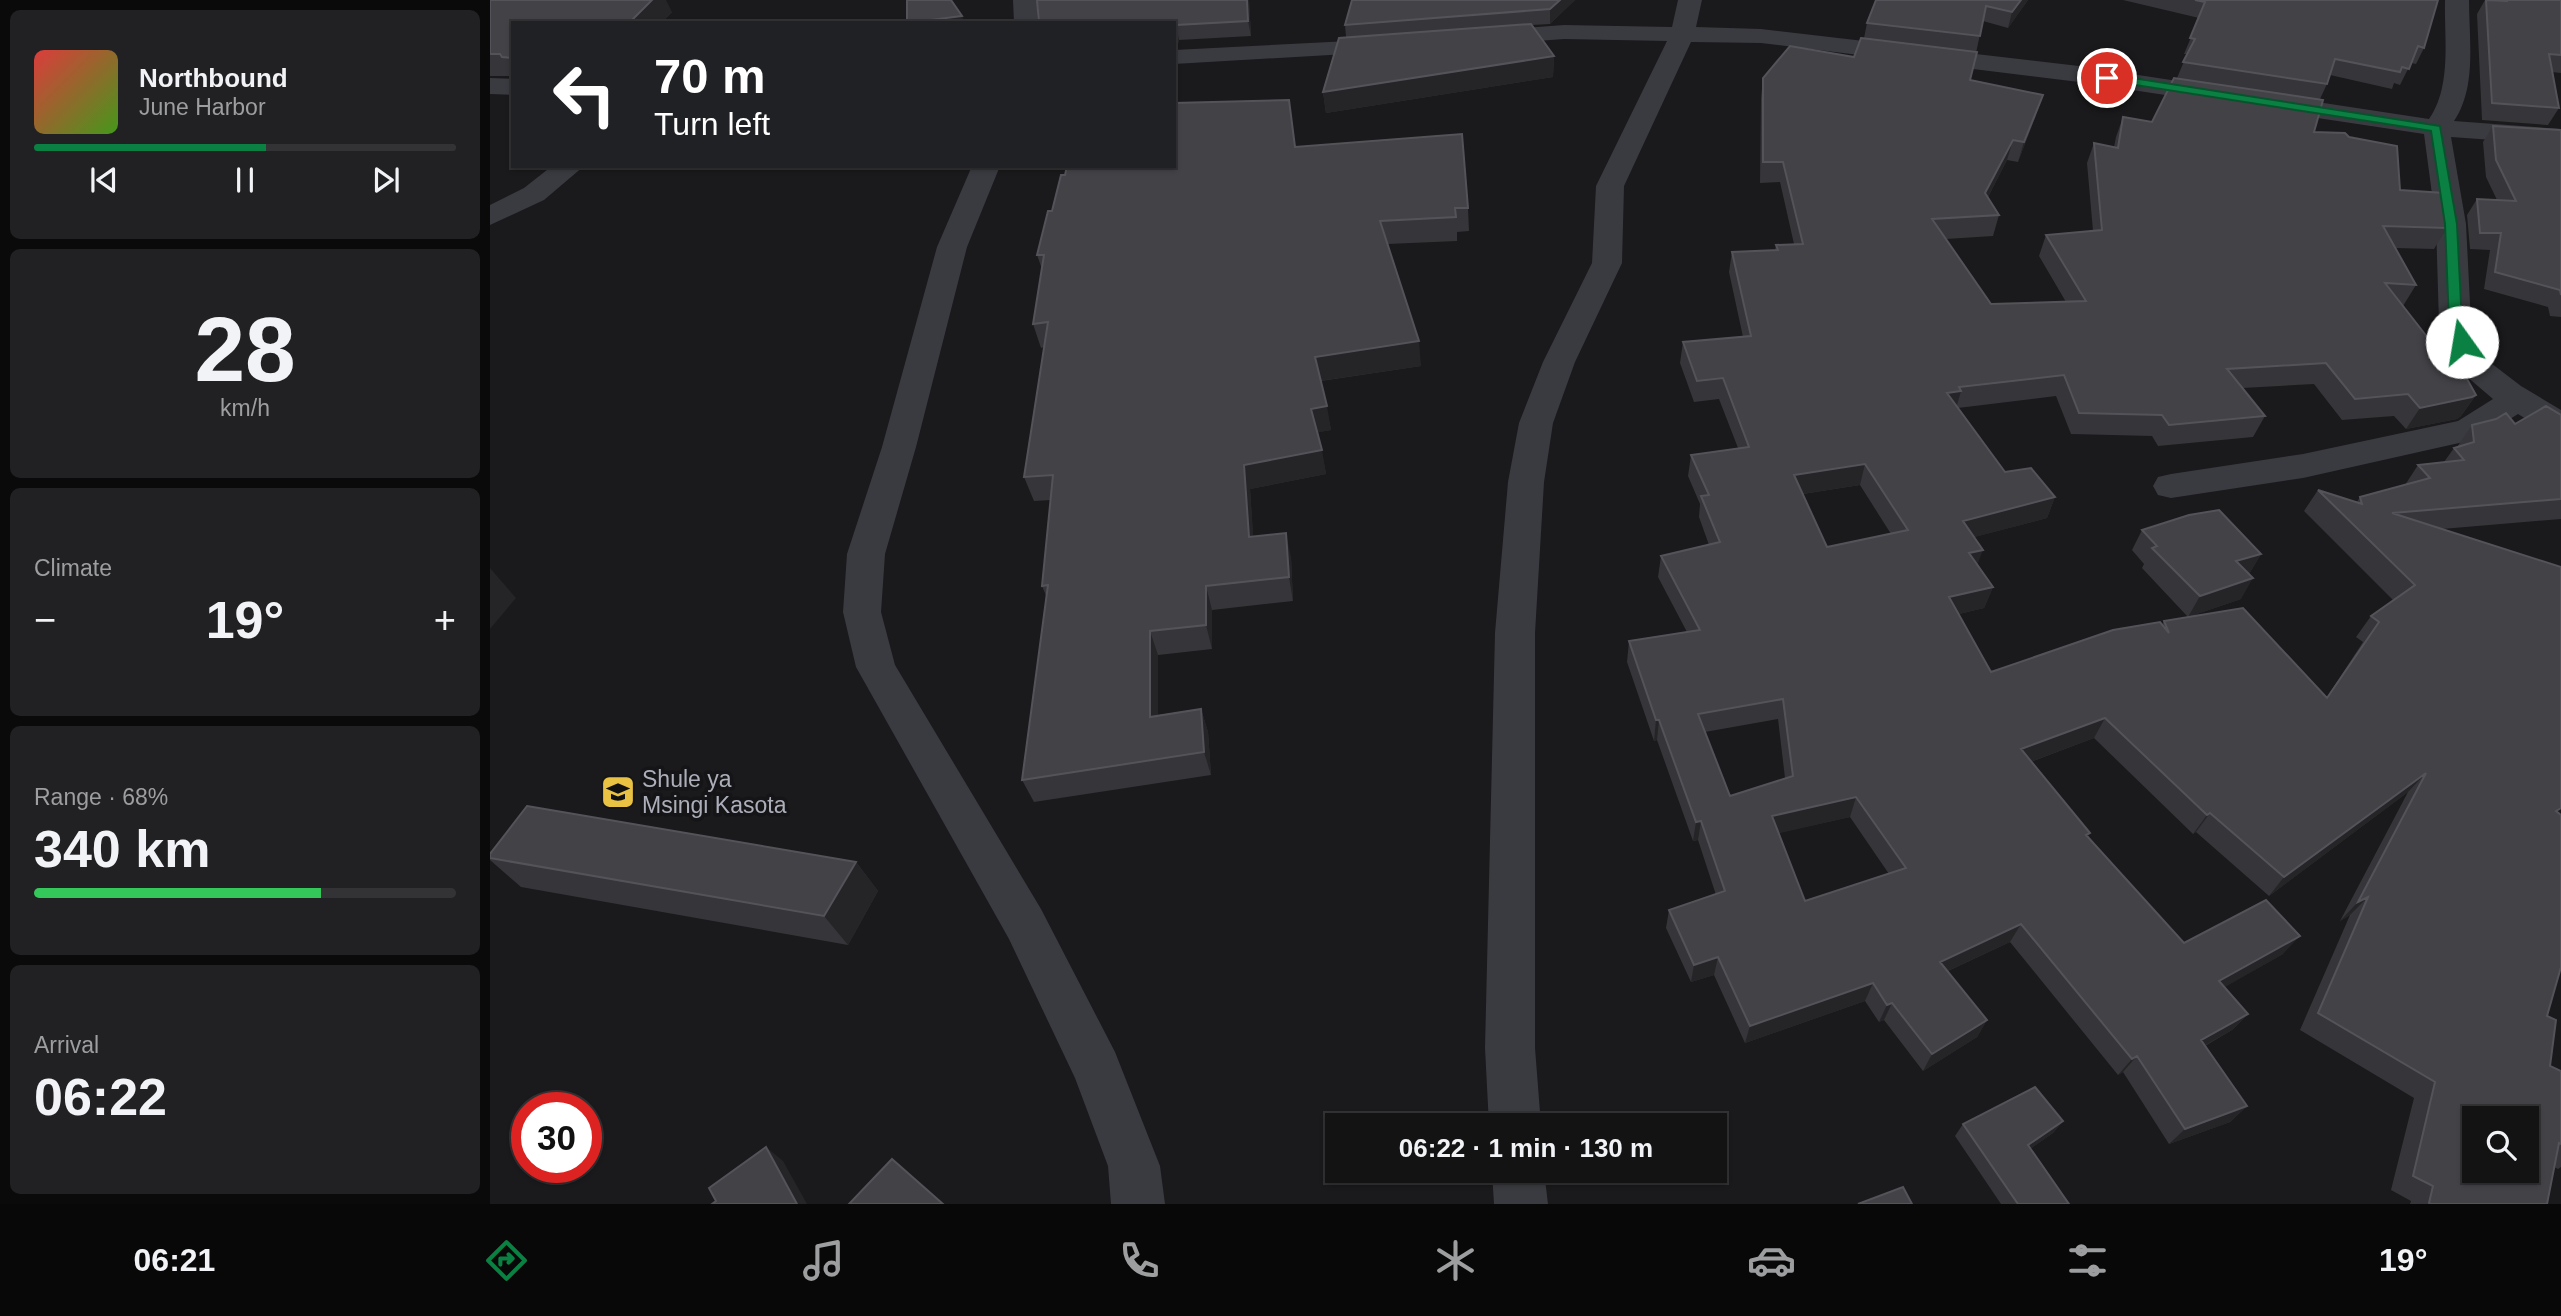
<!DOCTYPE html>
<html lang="en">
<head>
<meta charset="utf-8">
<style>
	:root { --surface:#141314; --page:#212022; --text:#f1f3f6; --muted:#9d9ea0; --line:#333234; --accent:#0b8043 }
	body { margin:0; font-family:Arial,sans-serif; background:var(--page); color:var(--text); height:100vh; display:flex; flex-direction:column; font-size:26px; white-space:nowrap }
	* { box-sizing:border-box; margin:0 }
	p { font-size:23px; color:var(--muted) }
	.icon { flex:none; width:38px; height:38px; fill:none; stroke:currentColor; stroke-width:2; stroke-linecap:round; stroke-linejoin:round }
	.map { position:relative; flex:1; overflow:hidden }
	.details { display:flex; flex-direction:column; gap:10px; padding:10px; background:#0b0a0b; width:490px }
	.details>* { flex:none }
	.banner { position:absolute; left:21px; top:21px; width:665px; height:147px; border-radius:0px; box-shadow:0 2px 5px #0004,0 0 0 2px var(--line); background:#202124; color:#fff; overflow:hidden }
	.controls { position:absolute; left:1972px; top:1106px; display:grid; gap:14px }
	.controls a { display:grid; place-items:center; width:77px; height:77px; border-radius:0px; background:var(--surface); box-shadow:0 2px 5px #0004,0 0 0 2px var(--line); font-size:35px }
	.speed { position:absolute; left:21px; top:1092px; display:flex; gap:14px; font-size:35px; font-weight:700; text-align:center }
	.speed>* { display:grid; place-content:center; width:91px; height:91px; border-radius:50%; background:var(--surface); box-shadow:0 2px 5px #0004,0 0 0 2px var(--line); line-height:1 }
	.speed .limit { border:10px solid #d22; background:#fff; color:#111 }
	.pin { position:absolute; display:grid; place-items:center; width:60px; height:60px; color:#fff; margin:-30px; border:4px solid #fff; border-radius:50%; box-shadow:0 2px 7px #0007 }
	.me { position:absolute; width:77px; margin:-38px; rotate:347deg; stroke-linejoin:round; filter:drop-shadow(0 0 5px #0008) }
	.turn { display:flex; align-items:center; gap:24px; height:147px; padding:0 28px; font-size:32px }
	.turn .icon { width:91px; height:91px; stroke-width:2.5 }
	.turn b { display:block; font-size:49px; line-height:60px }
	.big { font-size:52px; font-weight:800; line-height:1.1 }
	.details .widget { flex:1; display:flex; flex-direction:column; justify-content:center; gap:10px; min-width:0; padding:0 24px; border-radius:10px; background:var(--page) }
	.details .dial { align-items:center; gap:0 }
	.dial b { font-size:91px; line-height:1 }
	.song { display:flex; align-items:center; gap:21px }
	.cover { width:84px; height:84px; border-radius:10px; background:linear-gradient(135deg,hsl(0 70% 55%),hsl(100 70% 35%)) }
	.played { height:7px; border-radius:4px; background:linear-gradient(90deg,var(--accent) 55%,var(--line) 55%) }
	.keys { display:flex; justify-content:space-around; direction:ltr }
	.heat { display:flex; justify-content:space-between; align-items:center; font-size:38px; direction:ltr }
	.charge { height:10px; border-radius:5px; background:linear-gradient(90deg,#34c759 68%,var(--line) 0) }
	.trip { position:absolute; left:835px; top:1113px; width:402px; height:70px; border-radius:0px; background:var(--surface); box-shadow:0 2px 5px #0004,0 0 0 2px var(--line); font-weight:800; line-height:70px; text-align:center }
	.menu { display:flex; height:112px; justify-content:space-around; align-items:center; background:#080808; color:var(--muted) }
	.menu .icon { width:49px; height:49px }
	.menu .on { color:var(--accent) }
	.menu b { font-size:32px; color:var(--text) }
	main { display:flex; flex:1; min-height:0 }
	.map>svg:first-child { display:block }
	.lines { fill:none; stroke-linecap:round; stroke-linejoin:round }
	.minor { fill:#3a3b40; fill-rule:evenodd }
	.wall { fill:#363539; fill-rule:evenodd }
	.shaded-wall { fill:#252427 }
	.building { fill:#434247; stroke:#535359; stroke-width:2; fill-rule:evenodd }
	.route { fill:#0b8043; stroke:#07532c; stroke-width:2 }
	.labels { text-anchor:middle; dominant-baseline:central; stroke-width:7; stroke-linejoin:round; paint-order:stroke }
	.poi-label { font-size:23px; fill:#acafba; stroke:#151416; text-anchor:start }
</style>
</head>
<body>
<main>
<section class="details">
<div class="widget">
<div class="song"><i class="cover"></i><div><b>Northbound</b><p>June Harbor</p></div></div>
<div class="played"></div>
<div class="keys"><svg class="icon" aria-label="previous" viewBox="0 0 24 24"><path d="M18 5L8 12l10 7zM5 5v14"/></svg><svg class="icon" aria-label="pause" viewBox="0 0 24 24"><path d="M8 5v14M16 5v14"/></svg><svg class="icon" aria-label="next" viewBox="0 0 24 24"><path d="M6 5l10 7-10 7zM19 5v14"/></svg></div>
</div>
<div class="widget dial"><b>28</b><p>km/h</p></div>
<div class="widget"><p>Climate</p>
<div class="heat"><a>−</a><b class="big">19°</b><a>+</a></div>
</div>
<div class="widget"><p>Range · 68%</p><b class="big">340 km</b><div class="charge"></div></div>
<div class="widget"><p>Arrival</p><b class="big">06:22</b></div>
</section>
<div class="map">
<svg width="2071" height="1204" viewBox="0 0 2071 1204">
	<rect width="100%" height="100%" fill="#1a191b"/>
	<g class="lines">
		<g class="minor">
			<polygon points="523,0 547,0 548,23 524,23"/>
			<path d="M1188,0H1212L1206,27L1271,29L1589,66L1939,119C1962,86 1954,38 1955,0H1979C1979,40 1987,87 1964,121L2071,129V145L1961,137L1976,224L1981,323L1993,357L2031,386L2071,410V436L2059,433L2028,414L1990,438L1978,441L1813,478L1681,498L1668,495L1663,486L1668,477L1681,474L1813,454L1968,421L2003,399L1968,369L1949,323L1946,224L1934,134L1589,82L1271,43L1201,42L1134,186L1132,263L1085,362L1063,423L1054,482L1045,633V1048L1051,1125H999L995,1048L1005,633L1018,482L1029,423L1053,362L1102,263L1106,186L1177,41L1074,39L997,45L988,43L985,38L988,33L997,31L1074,25L1182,27Z"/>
			<polygon points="899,39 908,41 911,46 908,51 684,64 684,50"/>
			<polygon points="0,78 23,79 23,95 0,94"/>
			<polygon points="62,166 94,166 54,200 0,225 0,205 34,188"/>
			<polygon points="482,166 510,166 477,247 426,447 395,554 391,612 405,665 551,909 625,1052 670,1166 675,1204 621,1204 618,1166 585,1078 519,939 366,667 353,612 357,554 392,447 447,247"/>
			<polygon points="1002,1171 1054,1171 1058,1204 1004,1204"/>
		</g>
	</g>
	<g class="wall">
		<polygon points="0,0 182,12 171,23 23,23 23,76 0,76"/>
		<polygon points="759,0 761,36 689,40 687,47 684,23"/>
		<polygon points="862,0 1085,0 1060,24 1042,25 1064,56 1063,77 836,113 833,92 856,37 855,25"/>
		<path d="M1386,0H1538L1518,28L1493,21L1480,80L1546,115L1528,162L1517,160L1498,197L1509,215L1503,236L1456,239L1501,304L1576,302L1549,256L1556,235L1603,231L1597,163L1604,143L1624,147L1626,137L1633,117L1662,122L1687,78L1697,54H1694L1709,18L1633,0H1948L1934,48L1926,64L1921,63L1910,85L1904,83L1902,89L1840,75L1837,84L1830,99L1824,132L1859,137L1910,190L1957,228L1944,249L1905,248L1926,285L1913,306L1956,361L1986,395L1971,416L1967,419L1916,429L1904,416L1852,420L1824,384L1753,388L1775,416L1763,437L1668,446L1662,436L1581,434L1566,396L1468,408L1515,472L1565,497L1557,518L1484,537L1487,565L1503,587L1494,608L1469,614L1501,672L1672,625L1674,621L1837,697L1873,642L1866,637L1881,616L1903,600L1814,511L1828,490L1867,502L1870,497L1915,485L1928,465L1954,462L1964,448L1967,447L1982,425L2025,424L2071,415V519L1952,529L2057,1016L2060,1066L2071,1071V1167L2068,1169L2064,1167L2057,1204H1920L1921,1201L1901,1190L1924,1098L1810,1030L1860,915L1850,921L1918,792L1779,896L1706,832L1703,834L1604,738L1541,762L1600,833L1598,836L1694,943L1793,954L1734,987L1758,1014L1742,1030L1715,1046L1757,1106L1740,1122L1679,1144L1633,1072L1628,1075L1520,942L1458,971L1497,1020L1487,1037L1433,1071L1394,1020L1389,1022L1375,1001L1255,1043L1224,975L1201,982L1176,928L1179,910L1226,895L1208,840L1203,841L1167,740L1164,741L1137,662L1139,641L1197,632L1168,577L1171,556L1219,545L1209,517L1210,504L1198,476L1201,455L1248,448L1229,399L1204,402L1190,363L1193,342L1253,337L1239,272L1242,252L1285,250L1286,245L1304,244L1290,182L1270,183L1271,98L1273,78L1364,57L1374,38L1377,23ZM1370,485L1401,534L1337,547L1313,494ZM1288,719L1295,778L1240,796L1215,732ZM1360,817L1399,874L1315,901L1288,833Z"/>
		<polygon points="1995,0 2071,0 2071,73 2062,72 2069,108 2058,125 1992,120 1987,14"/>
		<polygon points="2003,126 2071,130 2071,317 2060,316 2058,307 1994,289 2000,250 1980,249 1977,215 1987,199 2007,200 1996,177 1993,142"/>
		<polygon points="805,147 978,208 979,231 967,232 967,241 898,244 931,366 831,381 841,430 828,432 836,474 760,489 763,537 801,557 803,601 722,610 722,649 668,655 668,715 711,709 718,732 721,775 544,802 532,780 557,598 552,586 561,500 544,501 534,477 554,347 551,348 543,324 552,269 547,255 562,211"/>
		<polygon points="1652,530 1771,554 1759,574 1751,599 1698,617 1652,568 1654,564 1642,550"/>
		<polygon points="0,854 366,862 388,891 358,945 31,887 0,860"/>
		<polygon points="1573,1121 1563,1133 1540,1149 1579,1204 1511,1204 1465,1136 1473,1124"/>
	</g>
	<g class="shaded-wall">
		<polygon points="162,0 176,0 182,12 171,23 139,23"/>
		<polygon points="757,0 759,0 761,36 758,21"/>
		<polygon points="1070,0 1085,0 1060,24 1060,9"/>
		<polygon points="1531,0 1538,0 1518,28 1522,12"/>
		<polygon points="472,16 475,23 423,23"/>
		<polygon points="686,25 689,40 687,47 684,49 684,31"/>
		<polygon points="1064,56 1063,77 836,113 833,92"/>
		<polygon points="1553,95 1546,115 1528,162 1534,142"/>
		<polygon points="1523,140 1517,160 1489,214 1495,193"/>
		<polygon points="929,341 931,366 829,381 825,357"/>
		<polygon points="1471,391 1465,412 1457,393"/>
		<polygon points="1986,395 1971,416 1967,419 1916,429 1930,408"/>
		<polygon points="837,406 841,430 825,433 821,409"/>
		<polygon points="832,450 836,474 760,489 765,561 759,537 754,465"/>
		<polygon points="1375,464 1370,485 1299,496 1304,475"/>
		<polygon points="1565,497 1557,518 1466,542 1473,521"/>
		<polygon points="796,533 801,557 803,601 799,577"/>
		<polygon points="1493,550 1485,571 1479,553"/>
		<polygon points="1771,554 1759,574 1746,561"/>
		<polygon points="0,568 26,598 0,629"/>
		<polygon points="1763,578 1751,599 1698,617 1710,596"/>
		<polygon points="716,586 722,610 722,649 716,625"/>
		<polygon points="1503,587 1494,608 1452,618 1459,597"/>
		<polygon points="660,631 668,655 668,740 660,717"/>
		<polygon points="711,709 718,732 721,775 714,752"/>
		<polygon points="1615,718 1604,738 1521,769 1531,749"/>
		<polygon points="1166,720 1169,720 1167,740 1164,741"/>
		<polygon points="1936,773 1918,792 1779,896 1794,877"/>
		<polygon points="1366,797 1360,817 1277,836 1282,816"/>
		<polygon points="1720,813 1706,832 1703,834 1717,815"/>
		<polygon points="1211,821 1208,840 1203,841 1206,822"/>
		<polygon points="366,862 388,891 358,945 334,916"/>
		<polygon points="1878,897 1860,915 1850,921 1868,902"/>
		<polygon points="1531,924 1520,942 1440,979 1450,962"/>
		<polygon points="1810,936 1793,954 1714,999 1729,981"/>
		<polygon points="1228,957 1224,975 1201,982 1204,965"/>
		<polygon points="1383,983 1375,1001 1255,1043 1260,1026"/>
		<polygon points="1402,1003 1394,1020 1389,1022 1397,1005"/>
		<polygon points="1758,1014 1742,1030 1696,1056 1711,1040"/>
		<polygon points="1497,1020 1487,1037 1433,1071 1442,1054"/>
		<polygon points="1647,1056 1633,1072 1628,1075 1642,1059"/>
		<polygon points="1757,1106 1740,1122 1679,1144 1695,1129"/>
		<polygon points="1573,1121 1563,1133 1529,1157 1538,1145"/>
		<polygon points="276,1147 293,1161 317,1204 307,1204"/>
	</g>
	<g class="building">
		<polygon points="0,0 162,0 139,23 23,23 23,58 12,57 10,54 0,54"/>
		<polygon points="417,0 461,0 472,16 417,23"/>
		<polygon points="547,0 757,0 758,21 686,25 684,31 684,23 549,23"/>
		<polygon points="862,0 1070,0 1060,9 855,25"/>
		<polygon points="1386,0 1531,0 1522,12 1496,6 1490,36 1377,23"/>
		<polygon points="1705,0 1948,0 1934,48 1928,46 1919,69 1912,67 1910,72 1845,59 1837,84 1693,62 1705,39 1700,38 1715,2"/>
		<polygon points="1996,0 2017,1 2017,0 2071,0 2071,55 2059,54 2069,108 2002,103"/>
		<polygon points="1041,24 1064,56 833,92 849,38"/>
		<path d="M1371,38L1487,52L1480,80L1553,95L1534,142L1523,140L1495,193L1509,215L1442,219L1501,304L1596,301L1556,235L1612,230L1604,143L1628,148L1633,117L1662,122L1684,78L1833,100L1824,132L1855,133L1859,137L1907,146L1910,190L1954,193L1957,228L1893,226L1926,285L1895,283L1956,361H1967L1986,395L1982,397L1930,408L1918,394L1865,399L1836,363L1737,369L1775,416L1679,425L1672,415L1589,413L1574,375L1469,387L1471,391L1457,393L1515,472L1541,468L1565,497L1473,521L1493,550L1479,553L1503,587L1459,597L1501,672L1623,630L1670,622L1679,633L1674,621L1753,608L1837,698L1889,622L1881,616L1925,585L1828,490L1872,504L1870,497L1940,478L1928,465L1974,460L1964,448L1984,442L1982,425L2006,419L2016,413L2025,424L2056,406L2071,415V499L1902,513L2071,567V808L2066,811L2071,815V967L2057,1016L2066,1020L2060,1066L2071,1071V1144L2069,1143L2057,1204H1941L1939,1203L1943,1186L1923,1176L1945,1082L1828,1013L1878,897L1868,902L1936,773L1794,877L1720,813L1717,815L1615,718L1531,749L1600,833L1596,835L1694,943L1776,900L1810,936L1729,981L1758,1014L1711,1040L1757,1106L1695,1129L1647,1056L1642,1059L1531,924L1450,962L1497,1020L1442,1054L1402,1003L1397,1005L1383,983L1260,1026L1228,957L1204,965L1179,910L1235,891L1211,821L1206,822L1169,720H1166L1139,641L1210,630L1171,556L1230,542L1211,496L1219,495L1201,455L1259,447L1233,378L1207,381L1193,342L1261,336L1242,252L1288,250L1286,245L1313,244L1293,162H1273V78L1300,46L1364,57ZM1375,464L1418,530L1337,547L1304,475ZM1293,699L1303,776L1240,796L1208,714ZM1366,797L1416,868L1315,901L1282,816ZM1984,1118H2037V1171H1984Z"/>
		<polygon points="799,100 805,147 972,134 978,208 965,208 966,217 890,221 929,341 825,357 837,406 821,409 832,450 754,465 759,537 796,533 799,577 716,586 716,625 660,631 660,717 711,709 714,752 532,780 558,585 552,586 563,475 534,477 558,322 543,324 554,255 547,255 558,211 562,211 571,175 575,175 577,166 684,166 684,103"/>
		<polygon points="2003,126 2071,130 2071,295 2070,290 2005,272 2011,233 1990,233 1987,199 2026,201 2006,160"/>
		<polygon points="1729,510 1771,554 1746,561 1763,578 1710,596 1662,548 1667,546 1652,530 1699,515"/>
		<polygon points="37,806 366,862 334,916 0,858 0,854"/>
		<polygon points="1545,1087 1573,1121 1538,1145 1579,1204 1528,1204 1473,1124"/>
		<polygon points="276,1147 307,1204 222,1204 226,1201 219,1188"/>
		<polygon points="402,1159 453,1204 359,1204"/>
		<polygon points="1413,1187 1422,1204 1368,1204"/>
	</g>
	<polygon class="route" points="1617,74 1950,126 1967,224 1972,323 1979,342 1977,345 1967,345 1959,323 1955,224 1941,131 1613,80 1613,75"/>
	<defs>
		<g id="school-square" transform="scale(1.75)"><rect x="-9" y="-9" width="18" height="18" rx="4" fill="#eac243" stroke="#151416"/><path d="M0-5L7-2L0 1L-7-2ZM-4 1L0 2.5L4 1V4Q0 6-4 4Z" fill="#111"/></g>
	</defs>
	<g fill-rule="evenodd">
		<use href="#school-square" x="128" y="792"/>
	</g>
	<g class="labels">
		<g class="poi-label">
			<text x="152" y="779">Shule ya<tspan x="152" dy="26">Msingi Kasota</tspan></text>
		</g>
	</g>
</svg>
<div class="controls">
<a><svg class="icon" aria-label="search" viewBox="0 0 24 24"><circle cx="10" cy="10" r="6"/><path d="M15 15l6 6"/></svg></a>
</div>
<div class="speed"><div class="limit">30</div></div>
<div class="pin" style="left:1617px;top:78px;background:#d93025"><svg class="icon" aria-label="arrive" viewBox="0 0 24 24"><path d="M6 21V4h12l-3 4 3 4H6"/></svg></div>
<svg class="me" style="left:1972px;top:342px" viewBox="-20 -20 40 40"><circle r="19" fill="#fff"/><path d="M0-13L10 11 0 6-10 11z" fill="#0b8043"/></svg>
<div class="trip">06:22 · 1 min · 130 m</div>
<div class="banner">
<div class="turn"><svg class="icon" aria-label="left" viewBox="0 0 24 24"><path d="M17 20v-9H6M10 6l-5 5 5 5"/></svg><div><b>70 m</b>Turn left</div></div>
</div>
</div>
</main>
<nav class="menu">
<b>06:21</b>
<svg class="icon on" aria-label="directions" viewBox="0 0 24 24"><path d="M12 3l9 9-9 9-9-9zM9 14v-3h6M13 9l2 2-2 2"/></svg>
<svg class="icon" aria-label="music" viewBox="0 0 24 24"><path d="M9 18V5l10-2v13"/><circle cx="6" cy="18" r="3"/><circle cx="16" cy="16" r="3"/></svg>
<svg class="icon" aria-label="phone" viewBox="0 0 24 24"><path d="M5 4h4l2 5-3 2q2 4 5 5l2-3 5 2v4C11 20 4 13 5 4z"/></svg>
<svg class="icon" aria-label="climate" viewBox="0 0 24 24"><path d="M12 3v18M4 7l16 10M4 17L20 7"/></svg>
<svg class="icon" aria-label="car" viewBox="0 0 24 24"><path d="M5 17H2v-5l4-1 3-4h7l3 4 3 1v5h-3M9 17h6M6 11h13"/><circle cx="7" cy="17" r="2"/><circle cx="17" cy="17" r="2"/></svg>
<svg class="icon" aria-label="filters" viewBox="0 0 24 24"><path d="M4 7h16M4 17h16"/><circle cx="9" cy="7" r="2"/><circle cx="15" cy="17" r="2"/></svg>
<b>19°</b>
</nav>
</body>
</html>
